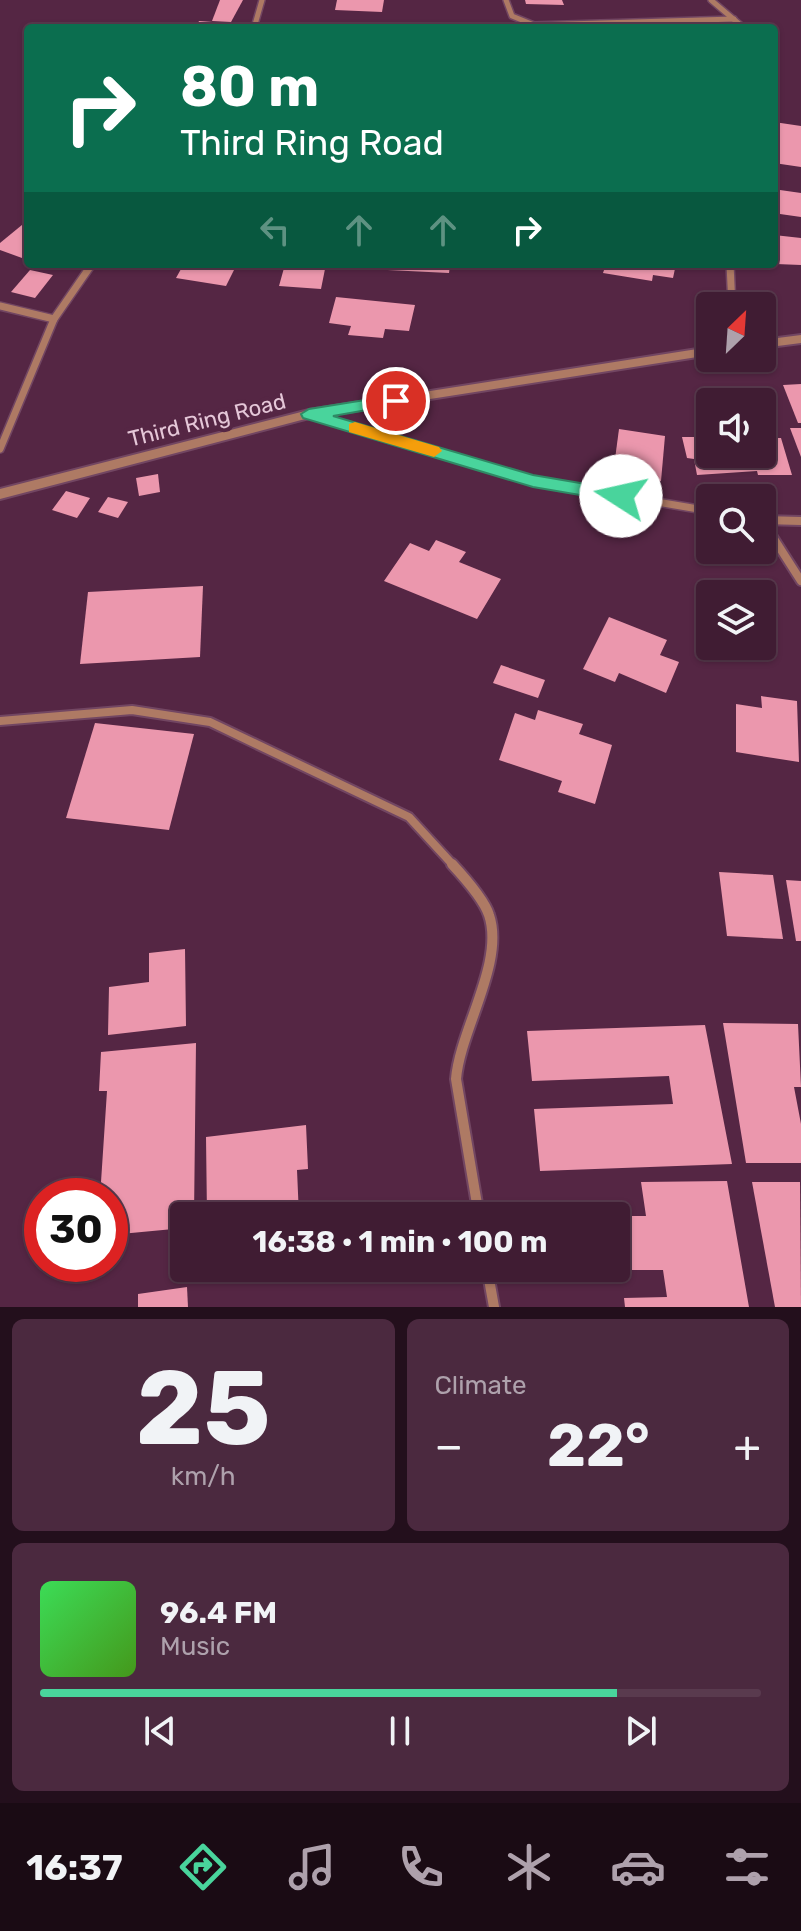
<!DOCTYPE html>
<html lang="en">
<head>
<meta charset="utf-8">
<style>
	:root { --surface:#401c33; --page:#4b293f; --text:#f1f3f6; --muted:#aea1ac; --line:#593a4e; --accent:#49d49c }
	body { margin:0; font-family:Rubik,sans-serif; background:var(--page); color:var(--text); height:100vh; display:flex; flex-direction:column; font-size:30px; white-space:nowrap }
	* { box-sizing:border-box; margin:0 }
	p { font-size:26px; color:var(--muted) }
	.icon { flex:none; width:44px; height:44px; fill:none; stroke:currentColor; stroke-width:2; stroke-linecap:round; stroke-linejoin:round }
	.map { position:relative; height:1307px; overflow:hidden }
	.panel { display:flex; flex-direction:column; gap:12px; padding:12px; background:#230f1c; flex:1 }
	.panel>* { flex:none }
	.hud { position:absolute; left:24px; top:24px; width:754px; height:244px; border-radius:8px; box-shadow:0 2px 6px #0004,0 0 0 2px var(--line); background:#0b6e4f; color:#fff; overflow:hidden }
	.needle { width:52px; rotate:25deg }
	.tools { position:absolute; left:696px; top:292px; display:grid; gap:16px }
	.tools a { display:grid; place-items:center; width:80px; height:80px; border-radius:8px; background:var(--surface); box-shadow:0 2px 6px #0004,0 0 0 2px var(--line); font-size:40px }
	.speed { position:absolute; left:24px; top:1178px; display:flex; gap:16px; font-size:40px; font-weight:700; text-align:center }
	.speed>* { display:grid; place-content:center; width:104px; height:104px; border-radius:50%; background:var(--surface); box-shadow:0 2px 6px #0004,0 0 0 2px var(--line); line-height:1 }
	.speed .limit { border:12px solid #d22; background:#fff; color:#111 }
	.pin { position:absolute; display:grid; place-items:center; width:68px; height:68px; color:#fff; margin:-34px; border:4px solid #fff; border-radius:50%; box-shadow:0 2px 8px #0007 }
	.me { position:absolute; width:88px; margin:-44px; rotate:280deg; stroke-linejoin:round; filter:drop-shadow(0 0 6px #0008) }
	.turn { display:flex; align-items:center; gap:28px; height:168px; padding:0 24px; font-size:36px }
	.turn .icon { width:104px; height:104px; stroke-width:2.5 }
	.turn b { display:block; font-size:56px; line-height:68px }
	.lanes { display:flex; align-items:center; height:76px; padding:0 24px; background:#0003; justify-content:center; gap:40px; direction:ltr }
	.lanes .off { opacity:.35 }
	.big { font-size:60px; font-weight:700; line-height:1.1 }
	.panel .card { flex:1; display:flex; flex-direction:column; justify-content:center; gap:12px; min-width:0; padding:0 28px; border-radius:12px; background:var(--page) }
	.panel .dial { align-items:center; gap:0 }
	.dial b { font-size:104px; line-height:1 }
	.song { display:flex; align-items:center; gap:24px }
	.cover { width:96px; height:96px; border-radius:12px; background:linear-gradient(135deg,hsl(130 70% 55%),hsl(100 70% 35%)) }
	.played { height:8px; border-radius:4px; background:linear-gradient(90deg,var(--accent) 80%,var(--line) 80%) }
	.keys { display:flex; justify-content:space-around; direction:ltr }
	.heat { display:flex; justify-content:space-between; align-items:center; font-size:44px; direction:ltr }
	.panel .tiles { flex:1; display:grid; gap:12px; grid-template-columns:1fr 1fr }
	.card:last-child { grid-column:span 2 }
	.trip { position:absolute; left:170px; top:1202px; width:460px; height:80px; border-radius:8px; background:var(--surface); box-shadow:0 2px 6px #0004,0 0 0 2px var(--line); font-weight:700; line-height:80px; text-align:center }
	.dock { display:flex; height:128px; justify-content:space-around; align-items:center; background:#1a0b14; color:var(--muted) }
	.dock .icon { width:56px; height:56px }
	.dock .on { color:var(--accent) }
	.dock b { font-size:36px; color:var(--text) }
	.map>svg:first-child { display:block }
	.building { fill:#eb97ad }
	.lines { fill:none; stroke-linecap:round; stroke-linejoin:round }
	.minor-far3-casing { stroke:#724662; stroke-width:8 }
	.minor-far2-casing { stroke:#724662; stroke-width:10 }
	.minor-far1-casing { stroke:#724662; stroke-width:12 }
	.minor-casing { stroke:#724662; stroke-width:14 }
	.tertiary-casing { stroke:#724662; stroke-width:4 }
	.minor-far3 { stroke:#ae7a64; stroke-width:5 }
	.minor-far2 { stroke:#ae7a64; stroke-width:7 }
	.minor-far1 { stroke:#ae7a64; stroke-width:8 }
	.minor { stroke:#ae7a64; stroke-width:10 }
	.tertiary { fill:#ae7a64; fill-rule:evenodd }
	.route { fill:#49d49c; stroke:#2f8a65; stroke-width:2 }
	.slow { fill:#f59e0b }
	.labels { text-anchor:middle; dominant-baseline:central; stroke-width:8; stroke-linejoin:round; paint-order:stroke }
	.street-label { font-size:22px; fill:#e5c7d8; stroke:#552644 }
</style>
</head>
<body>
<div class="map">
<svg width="801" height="1307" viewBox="0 0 801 1307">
	<rect width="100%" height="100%" fill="#552644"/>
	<g class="building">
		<polygon points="220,0 243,0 231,22 212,21"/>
		<polygon points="337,0 384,0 382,12 335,10"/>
		<polygon points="525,0 562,0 564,5 526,4"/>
		<polygon points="199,21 241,24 239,28 196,28"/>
		<polygon points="774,122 801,126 801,167 774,163"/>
		<polygon points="780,190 801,193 801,217 780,214"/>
		<polygon points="28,220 28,253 22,258 0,250 0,243"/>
		<polygon points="774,235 801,238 801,265 776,264"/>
		<polygon points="173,264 237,264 226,286 176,278 181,269 172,267"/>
		<polygon points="254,264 326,264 321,289 279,286 284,268 253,267"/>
		<polygon points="368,264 450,264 449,273 367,269"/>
		<polygon points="598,264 676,264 673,278 653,275 652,281 603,273 605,267"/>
		<polygon points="30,270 53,275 35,298 11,292"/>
		<polygon points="336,297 415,305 409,331 385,329 383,338 348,335 351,326 329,323"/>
		<polygon points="801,384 801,423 798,423 783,385"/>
		<polygon points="790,428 801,428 801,457"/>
		<polygon points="619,429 665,436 661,481 613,474"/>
		<polygon points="682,437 710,437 710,454 762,454 762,438 781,438 792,475 758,475 757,471 697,475 694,459 687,458"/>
		<polygon points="158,474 160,492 139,496 136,478"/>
		<polygon points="66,491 90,498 77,518 52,510"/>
		<polygon points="108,497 128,502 118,518 98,512"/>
		<polygon points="436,540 466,552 459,562 501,579 477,619 384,581 410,543 429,551"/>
		<polygon points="203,586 200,657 80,664 88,592"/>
		<polygon points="609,617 667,640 660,655 679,662 666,693 619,673 615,682 583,669"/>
		<polygon points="501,665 545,680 538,698 493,683"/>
		<polygon points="761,696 797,701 799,762 736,752 736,704 762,708"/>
		<polygon points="538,710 583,724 579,734 612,745 595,804 558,792 562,781 499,760 515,713 535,720"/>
		<polygon points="95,723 194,734 169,830 66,818"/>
		<polygon points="719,872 773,875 783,939 727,936"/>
		<polygon points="786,880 801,881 801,941 796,941"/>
		<polygon points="185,949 186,1026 108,1035 109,987 149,982 149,953"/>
		<polygon points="723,1023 798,1024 801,1087 794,1087 801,1124 801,1163 746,1163"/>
		<polygon points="705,1025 732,1164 540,1171 534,1109 673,1104 669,1076 532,1081 527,1031"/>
		<polygon points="196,1043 194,1216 184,1216 184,1228 110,1235 110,1196 93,1196 94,1183 101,1182 107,1091 99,1091 101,1052"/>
		<polygon points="306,1125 308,1169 297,1170 299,1216 207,1216 206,1137"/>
		<polygon points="727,1181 749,1307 625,1307 624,1298 667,1297 663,1270 621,1270 616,1231 631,1232 629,1216 646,1216 641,1182"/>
		<polygon points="752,1182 800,1182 801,1307 775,1307"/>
		<polygon points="187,1287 188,1307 138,1307 138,1294"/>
	</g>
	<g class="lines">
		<g class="minor-far3-casing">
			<g id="minor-far3">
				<polyline points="506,0 512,16 534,25 734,19"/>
				<polyline points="711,0 744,28"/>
				<polyline points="254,28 262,0"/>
			</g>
		</g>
		<g class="minor-far2-casing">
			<g id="minor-far2">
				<polyline points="730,264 732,306"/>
				<polyline points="0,306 54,319"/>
				<polyline points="310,415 533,481 710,511"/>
				<polyline points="0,449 54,319 92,264"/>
			</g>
		</g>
		<g class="minor-far1-casing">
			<g id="minor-far1">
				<polyline points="704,510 710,511"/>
				<polyline points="762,520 801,581"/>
				<polyline points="763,520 801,521"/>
				<polyline points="0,721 132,710 210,722 409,817 454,866"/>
			</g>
		</g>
		<g class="minor-casing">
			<g id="minor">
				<path d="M452,864C464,877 484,899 489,915C505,962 460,1030 456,1079L479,1216"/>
				<polyline points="487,1268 494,1307"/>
			</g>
		</g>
		<g class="tertiary-casing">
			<g id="tertiary">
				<polygon points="801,335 801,343 762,348 762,340"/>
				<polygon points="710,347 710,355 309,418 0,499 0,489 309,410"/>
			</g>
		</g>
		<use href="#minor-far3" class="minor-far3"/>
		<use href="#minor-far2" class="minor-far2"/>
		<use href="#minor-far1" class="minor-far1"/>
		<use href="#minor" class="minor"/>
		<use href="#tertiary" class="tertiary"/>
	</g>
	<polygon class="route" points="396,395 404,401 401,404 333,416 533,475 621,490 630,496 621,502 533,487 303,418 301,414 309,409"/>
	<polygon class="slow" points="355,422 439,447 442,451 434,457 349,432 349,424"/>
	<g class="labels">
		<g class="street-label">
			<text transform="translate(207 420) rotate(-14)">Third Ring Road</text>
		</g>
	</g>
</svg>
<div class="tools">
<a><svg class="needle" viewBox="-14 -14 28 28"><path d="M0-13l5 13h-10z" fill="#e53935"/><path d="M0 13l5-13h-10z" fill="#aea1ac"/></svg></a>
<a><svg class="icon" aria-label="sound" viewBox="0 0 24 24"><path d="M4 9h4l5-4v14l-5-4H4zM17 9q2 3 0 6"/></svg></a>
<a><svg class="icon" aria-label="search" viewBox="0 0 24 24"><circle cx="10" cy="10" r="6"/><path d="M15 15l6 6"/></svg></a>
<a><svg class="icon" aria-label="layers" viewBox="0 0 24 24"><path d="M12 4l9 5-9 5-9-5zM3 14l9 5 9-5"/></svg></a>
</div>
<div class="speed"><div class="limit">30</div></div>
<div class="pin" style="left:396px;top:401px;background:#d93025"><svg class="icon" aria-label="arrive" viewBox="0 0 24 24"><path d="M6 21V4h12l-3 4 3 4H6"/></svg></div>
<svg class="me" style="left:621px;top:496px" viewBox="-20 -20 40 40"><circle r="19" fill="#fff"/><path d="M0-13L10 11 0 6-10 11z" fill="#49d49c"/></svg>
<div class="trip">16:38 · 1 min · 100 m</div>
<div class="hud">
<div class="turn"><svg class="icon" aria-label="right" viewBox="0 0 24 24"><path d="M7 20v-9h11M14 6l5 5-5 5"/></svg><div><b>80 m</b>Third Ring Road</div></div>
<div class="lanes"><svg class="icon off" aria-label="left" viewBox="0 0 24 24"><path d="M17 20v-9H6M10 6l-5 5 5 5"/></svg><svg class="icon off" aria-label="ahead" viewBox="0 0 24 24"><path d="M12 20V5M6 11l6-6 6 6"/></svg><svg class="icon off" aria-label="ahead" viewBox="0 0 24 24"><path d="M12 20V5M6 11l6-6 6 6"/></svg><svg class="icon" aria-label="right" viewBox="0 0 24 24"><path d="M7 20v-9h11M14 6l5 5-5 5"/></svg></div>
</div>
</div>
<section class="panel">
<div class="tiles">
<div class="card dial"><b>25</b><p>km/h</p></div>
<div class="card"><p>Climate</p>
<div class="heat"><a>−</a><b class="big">22°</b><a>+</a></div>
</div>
<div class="card">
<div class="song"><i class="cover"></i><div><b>96.4 FM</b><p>Music</p></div></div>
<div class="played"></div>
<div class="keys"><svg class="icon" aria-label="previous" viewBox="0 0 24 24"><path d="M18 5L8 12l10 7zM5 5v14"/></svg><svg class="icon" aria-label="pause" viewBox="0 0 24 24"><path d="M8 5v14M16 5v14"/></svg><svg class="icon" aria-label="next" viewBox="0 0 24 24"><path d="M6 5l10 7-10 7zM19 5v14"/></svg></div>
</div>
</div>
</section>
<nav class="dock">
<b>16:37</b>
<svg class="icon on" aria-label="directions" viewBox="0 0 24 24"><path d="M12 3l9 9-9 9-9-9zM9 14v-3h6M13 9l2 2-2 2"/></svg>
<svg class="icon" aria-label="music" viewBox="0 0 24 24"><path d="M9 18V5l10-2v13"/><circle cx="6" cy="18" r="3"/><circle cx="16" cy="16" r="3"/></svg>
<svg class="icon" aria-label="phone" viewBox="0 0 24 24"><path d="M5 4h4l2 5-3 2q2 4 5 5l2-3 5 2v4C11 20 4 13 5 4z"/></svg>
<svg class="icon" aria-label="climate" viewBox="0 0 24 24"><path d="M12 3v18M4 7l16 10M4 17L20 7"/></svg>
<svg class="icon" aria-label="car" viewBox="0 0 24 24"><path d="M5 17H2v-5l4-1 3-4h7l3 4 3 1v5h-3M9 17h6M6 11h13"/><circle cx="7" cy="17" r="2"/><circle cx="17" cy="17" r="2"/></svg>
<svg class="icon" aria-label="filters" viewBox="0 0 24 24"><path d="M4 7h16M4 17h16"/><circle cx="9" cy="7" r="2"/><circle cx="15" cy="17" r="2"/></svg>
</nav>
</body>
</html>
